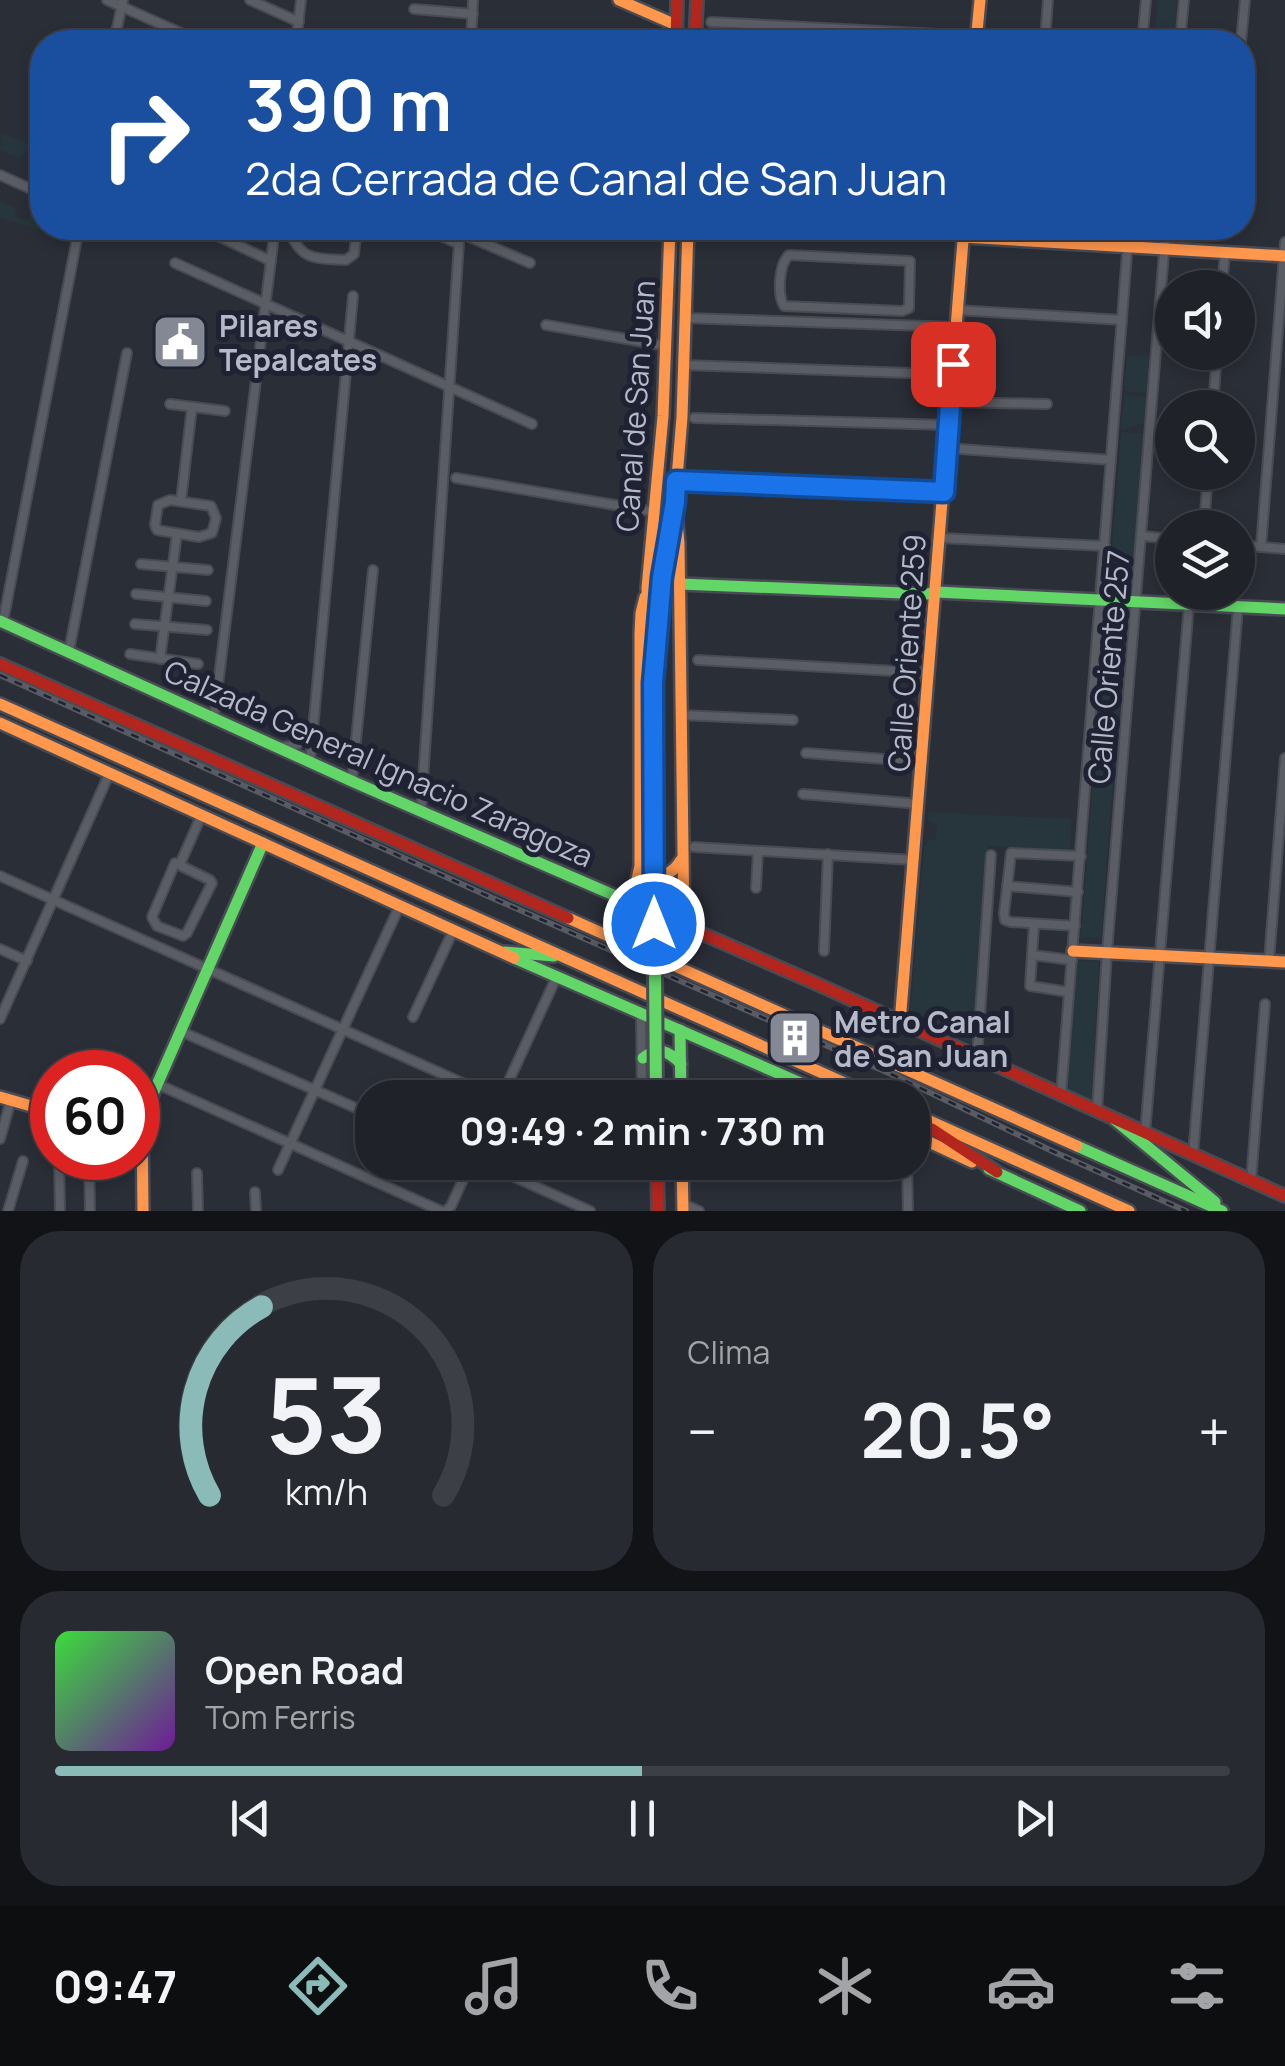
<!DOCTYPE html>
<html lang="es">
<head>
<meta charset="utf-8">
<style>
	:root { --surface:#202229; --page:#282a31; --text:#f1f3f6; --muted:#a2a4a8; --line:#3d3f46; --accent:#8bbbb9 }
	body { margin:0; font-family:Manrope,sans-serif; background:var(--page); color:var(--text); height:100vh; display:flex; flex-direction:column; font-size:38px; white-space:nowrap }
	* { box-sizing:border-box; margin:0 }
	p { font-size:32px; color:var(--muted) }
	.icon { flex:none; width:55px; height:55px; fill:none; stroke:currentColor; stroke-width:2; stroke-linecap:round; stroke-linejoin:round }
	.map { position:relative; height:1211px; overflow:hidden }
	.side { display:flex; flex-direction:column; gap:20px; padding:20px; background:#121317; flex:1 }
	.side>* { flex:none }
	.guide { position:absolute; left:30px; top:30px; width:1225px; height:210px; border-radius:40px; box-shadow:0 5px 15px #0003,0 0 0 2px var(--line); background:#1a4fa0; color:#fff; overflow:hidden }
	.buttons { position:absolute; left:1155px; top:270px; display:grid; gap:20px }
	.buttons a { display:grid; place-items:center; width:100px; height:100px; border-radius:50%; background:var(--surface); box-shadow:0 5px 15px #0003,0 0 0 2px var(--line); font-size:50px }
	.speed { position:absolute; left:30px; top:1050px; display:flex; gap:20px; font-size:50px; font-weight:700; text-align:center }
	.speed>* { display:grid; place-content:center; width:130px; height:130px; border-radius:50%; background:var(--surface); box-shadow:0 5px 15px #0003,0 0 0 2px var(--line); line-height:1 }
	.speed .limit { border:15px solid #d22; background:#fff; color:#111 }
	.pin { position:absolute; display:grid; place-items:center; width:85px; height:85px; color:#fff; margin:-42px; border-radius:20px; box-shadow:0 5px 15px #0006 }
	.me { position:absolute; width:110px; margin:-55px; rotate:0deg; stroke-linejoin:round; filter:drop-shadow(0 0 8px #0008) }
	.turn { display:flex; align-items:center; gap:35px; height:210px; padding:0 50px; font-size:45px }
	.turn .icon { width:130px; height:130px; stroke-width:2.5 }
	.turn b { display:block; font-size:70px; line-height:85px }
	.big { font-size:75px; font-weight:700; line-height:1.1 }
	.side .widget { flex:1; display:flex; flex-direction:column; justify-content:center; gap:15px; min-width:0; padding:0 35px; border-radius:40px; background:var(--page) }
	.side .dial { align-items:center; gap:0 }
	.dial svg { height:260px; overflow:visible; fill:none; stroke:var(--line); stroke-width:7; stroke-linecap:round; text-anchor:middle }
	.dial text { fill:var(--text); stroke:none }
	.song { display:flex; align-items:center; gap:30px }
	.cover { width:120px; height:120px; border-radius:15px; background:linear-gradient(135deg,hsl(120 70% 55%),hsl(280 70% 35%)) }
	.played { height:10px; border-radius:5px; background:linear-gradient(90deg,var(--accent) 50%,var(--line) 50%) }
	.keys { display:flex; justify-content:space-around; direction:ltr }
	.heat { display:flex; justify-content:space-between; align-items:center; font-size:55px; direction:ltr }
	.side .tiles { flex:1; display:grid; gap:20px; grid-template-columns:1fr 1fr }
	.widget:last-child { grid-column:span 2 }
	.trip { position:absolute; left:355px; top:1080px; width:575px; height:100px; border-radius:40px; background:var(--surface); box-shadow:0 5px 15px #0003,0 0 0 2px var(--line); font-weight:700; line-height:100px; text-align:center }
	.dock { display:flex; height:160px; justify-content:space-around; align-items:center; background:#0d0e10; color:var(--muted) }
	.dock .icon { width:70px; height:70px }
	.dock .selected { color:var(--accent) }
	.dock b { font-size:45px; color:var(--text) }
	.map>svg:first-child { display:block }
	.green { fill:#27363c }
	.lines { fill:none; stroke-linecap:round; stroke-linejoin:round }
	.street-casing { stroke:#484b54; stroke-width:12 }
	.fast-casing { stroke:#484b54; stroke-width:16 }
	.slow-casing { stroke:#484b54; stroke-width:16 }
	.jam-casing { stroke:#484b54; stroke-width:16 }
	.street { stroke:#5b5d65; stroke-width:8 }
	.fast { stroke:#63d668; stroke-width:11 }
	.slow { stroke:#ff974d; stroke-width:11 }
	.jam { stroke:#b3261e; stroke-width:11 }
	.rail-casing { stroke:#595b62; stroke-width:6 }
	.rail { stroke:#1e2232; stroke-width:2.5; stroke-dasharray:8; stroke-linecap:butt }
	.fast-bridge-casing { stroke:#484b54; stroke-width:18; stroke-linecap:butt }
	.fast-bridge { stroke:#63d668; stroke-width:12 }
	.route-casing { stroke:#114b97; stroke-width:25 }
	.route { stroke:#1a73e8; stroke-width:18 }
	.labels { text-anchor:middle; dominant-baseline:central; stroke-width:10; stroke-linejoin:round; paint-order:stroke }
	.poi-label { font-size:30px; font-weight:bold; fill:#b5b9c8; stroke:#1e2232; text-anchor:start }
	.street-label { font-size:30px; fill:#b5b9c8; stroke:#1e2232 }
</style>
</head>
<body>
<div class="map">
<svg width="1285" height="1211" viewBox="0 0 1285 1211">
	<rect width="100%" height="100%" fill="#2a2e37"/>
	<g class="green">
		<polygon points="1158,0 1177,0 1174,42 1154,42"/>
		<polygon points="1,133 42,149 42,166 36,164 41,157 26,150 18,158 0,150"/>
		<polygon points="0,202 16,208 15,217 27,221 32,215 42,219 38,230 0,217"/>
		<polygon points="1127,355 1149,357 1147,393 1124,391"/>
		<polygon points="1124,396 1146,397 1144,423 1121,430"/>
		<polygon points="1121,432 1144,434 1134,564 1111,562"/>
		<polygon points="1106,613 1126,615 1101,938 1081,937"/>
		<polygon points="927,812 1071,819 1070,850 989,846 976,1046 910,1016 924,847 928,841 936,839 937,826 928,821"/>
		<polygon points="1074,960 1099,962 1092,1101 1067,1090"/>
	</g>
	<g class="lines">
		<g class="street-casing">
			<g id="street">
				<polyline points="107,0 201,42"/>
				<polyline points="250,0 299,22"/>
				<polyline points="414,9 473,14"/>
				<polyline points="711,22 1088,42"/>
				<polyline points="1045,40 1048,0"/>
				<polyline points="114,42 123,0"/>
				<polyline points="296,42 301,0"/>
				<polyline points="471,42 473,0"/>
				<polyline points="1142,42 1146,0"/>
				<polyline points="1180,42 1184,0"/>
				<polyline points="1241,42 1245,0"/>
				<polyline points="0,175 42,194"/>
				<polyline points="201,228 271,261"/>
				<polyline points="423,228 459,244"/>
				<polyline points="819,228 954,233 963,237"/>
				<polyline points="460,233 530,263"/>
				<path d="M274,234L291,235C304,262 318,258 346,260L354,254L357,228"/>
				<path d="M789,255L910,261L909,308L902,311L784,306C777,294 779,264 789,255Z"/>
				<polyline points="175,263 532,424"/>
				<polyline points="1222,288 1225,253"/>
				<polyline points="957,310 1122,320"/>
				<polyline points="685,318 956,327"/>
				<polyline points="546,325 667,346"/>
				<polyline points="684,365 909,373"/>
				<polyline points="950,402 1047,404"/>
				<polyline points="170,404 225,411"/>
				<polyline points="1213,408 1217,352"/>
				<polyline points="694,418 949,425"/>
				<polyline points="947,448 1111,460"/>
				<polyline points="456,478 656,512"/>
				<polyline points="676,481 944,492"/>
				<polygon points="170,500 211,506 216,518 212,533 199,537 157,530 155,525 158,505"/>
				<polyline points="181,501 192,407"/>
				<polyline points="1204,528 1208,472"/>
				<polyline points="1142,536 1172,539"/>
				<polyline points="941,538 1105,546"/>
				<polyline points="1238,545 1285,549"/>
				<polyline points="1261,547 1285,242"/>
				<polyline points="141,564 208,570"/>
				<polyline points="136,594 206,601"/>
				<polyline points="3,622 79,228"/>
				<polyline points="135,624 207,630"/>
				<polyline points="69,651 127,353"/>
				<polyline points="130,654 198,664"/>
				<polyline points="160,659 177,534"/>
				<polyline points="698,660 930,673"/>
				<polyline points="681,715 793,720"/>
				<polyline points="214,717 275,228"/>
				<polyline points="282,747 296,745 313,732"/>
				<polyline points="806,753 923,762"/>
				<polyline points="310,762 353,296"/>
				<polyline points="352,781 373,570"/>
				<polyline points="803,794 919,804"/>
				<polyline points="421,810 460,228"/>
				<polyline points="694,847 914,860"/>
				<polygon points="175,863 210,880 212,883 187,933 183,936 157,926 152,917"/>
				<polyline points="180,864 202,814"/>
				<polyline points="0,876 496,1098"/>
				<polyline points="1007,886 1078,892"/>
				<polyline points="756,888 758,851"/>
				<polyline points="1034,924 1030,986 1069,992"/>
				<polyline points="1075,926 1011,922 1005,920 1004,914 1011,853 1081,856"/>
				<polyline points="0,949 27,961"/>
				<polyline points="824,951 828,854"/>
				<polyline points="1032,955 1072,960"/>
				<polyline points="1269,961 1285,758"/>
				<polyline points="641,1013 642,1098"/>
				<polyline points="413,1017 453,931"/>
				<polyline points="0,1019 110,772"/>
				<polyline points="180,1031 372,1115"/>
				<polyline points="977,1058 991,855"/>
				<polyline points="157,1084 441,1211"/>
				<polyline points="1061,1095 1129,228"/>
				<polyline points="501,1098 557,976"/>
				<polyline points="1097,1111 1107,952 1166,228"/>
				<polyline points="1145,1134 1189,604"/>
				<polyline points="0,1139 11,1100"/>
				<polyline points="1193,1155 1238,607"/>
				<polyline points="59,1158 60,1211"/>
				<polyline points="89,1158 90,1211"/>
				<polyline points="481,1162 590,1211"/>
				<polyline points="907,1162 908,1211"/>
				<polyline points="278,1170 400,905"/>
				<polyline points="197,1173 198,1211"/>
				<polyline points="1251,1181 1265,1004"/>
				<polyline points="255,1192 256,1211"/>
				<polyline points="683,1204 699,1211"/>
				<polyline points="8,1211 23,1161"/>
				<polyline points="446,1211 451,1206 471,1162"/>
			</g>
		</g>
		<g class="fast-casing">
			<g id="fast">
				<polyline points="680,584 927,594 936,592 1285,609"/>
				<polyline points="0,621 356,783 641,907"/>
				<polyline points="505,952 554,956"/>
				<polyline points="514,958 835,1098"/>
				<polyline points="680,1030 681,1098"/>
				<path d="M643,1058C658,1046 669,1051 681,1064"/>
				<polyline points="1115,1120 1215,1202"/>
				<polyline points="138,1128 263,843"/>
				<polyline points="1077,1146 1222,1211"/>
				<polyline points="989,1169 1080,1211"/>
			</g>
		</g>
		<g class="slow-casing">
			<g id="slow">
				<polyline points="619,0 676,25"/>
				<polyline points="976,42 980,0"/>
				<polyline points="963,237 1285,256"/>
				<polyline points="676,512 679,543 684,927"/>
				<polyline points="656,650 662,577 675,502 682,417 688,228"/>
				<polyline points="0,704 878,1098"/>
				<polyline points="653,715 647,588 663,416 670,228"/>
				<polyline points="0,723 514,958"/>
				<path d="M647,872C662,878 673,874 681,860"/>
				<polyline points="622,899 635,888 640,866 640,634 641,613 645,597"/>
				<polyline points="568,918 1077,1146"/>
				<polyline points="1073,951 1285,962"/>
				<polyline points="900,1023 964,228"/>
				<polyline points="0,1097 52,1112"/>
				<polyline points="912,1113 1129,1211"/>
				<polyline points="142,1121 143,1211"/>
				<polyline points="912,1134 972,1162"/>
				<polyline points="682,1162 683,1211"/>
			</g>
		</g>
		<g class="jam-casing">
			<g id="jam">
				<polyline points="676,42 677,0"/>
				<polyline points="695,42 697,0"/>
				<polyline points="0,664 568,918"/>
				<polyline points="641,907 817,984 1285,1196"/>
				<polyline points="932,1129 997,1172"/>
				<polyline points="657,1162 658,1211"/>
			</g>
		</g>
		<use href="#street" class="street"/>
		<use href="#fast" class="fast"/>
		<use href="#slow" class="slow"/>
		<use href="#jam" class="jam"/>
		<g class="rail-casing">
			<polyline id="rail" points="0,675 488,896 891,1074 1052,1151 1186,1211"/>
		</g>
		<use href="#rail" class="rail"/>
		<g class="fast-bridge-casing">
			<polyline id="fast-bridge" points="653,715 656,1098"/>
		</g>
		<use href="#fast-bridge" class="fast-bridge"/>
	</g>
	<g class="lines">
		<g class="route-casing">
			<polyline id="route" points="654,924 653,683 662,577 675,502 676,481 944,492 953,364"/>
		</g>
		<use href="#route" class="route"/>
	</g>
	<defs>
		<g id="civic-square" transform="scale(2.875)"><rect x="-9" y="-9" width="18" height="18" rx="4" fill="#848895" stroke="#1e2232"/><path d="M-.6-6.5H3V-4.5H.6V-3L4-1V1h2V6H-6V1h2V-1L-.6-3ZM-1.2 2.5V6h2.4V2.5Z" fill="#fff"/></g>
		<g id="building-square" transform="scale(2.875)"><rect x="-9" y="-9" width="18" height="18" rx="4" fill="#848895" stroke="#1e2232"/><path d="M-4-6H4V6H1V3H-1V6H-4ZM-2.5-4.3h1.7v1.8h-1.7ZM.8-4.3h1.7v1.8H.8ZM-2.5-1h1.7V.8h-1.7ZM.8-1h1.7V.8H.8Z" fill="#fff"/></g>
	</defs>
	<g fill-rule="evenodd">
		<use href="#civic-square" x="180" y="342"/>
		<use href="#building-square" x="795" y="1038"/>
	</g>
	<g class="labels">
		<g class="poi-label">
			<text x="219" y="325">Pilares<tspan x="219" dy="34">Tepalcates</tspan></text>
			<text x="834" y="1021">Metro Canal<tspan x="834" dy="34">de San Juan</tspan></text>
		</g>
		<g class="street-label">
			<text transform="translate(635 406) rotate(-86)">Canal de San Juan</text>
			<text transform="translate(906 653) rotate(-86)">Calle Oriente 259</text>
			<text transform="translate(1108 667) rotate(-85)">Calle Oriente 257</text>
			<text transform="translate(379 763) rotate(24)">Calzada General Ignacio Zaragoza</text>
		</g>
	</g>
</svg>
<div class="buttons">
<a><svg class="icon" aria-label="sound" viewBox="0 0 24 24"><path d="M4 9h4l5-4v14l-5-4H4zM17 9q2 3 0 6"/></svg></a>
<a><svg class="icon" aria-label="search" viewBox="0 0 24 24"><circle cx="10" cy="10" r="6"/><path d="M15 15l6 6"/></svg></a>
<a><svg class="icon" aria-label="layers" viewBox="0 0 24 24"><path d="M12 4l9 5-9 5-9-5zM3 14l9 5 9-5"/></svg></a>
</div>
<div class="speed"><div class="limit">60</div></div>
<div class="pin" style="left:953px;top:364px;background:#d93025"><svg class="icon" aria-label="arrive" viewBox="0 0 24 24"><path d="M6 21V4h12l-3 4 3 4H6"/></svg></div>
<svg class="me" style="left:654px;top:924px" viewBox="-20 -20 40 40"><circle r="17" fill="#1a73e8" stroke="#fff" stroke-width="3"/><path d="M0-11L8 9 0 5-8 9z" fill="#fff"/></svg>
<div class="trip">09:49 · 2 min · 730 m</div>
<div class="guide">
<div class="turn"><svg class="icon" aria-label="right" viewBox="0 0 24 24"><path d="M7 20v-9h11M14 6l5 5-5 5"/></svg><div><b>390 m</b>2da Cerrada de Canal de San Juan</div></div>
</div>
</div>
<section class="side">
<div class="tiles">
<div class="widget dial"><svg viewBox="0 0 100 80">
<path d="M14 69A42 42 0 1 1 86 69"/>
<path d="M14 69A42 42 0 0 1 30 11" stroke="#8bbbb9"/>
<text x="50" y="56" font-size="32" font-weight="700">53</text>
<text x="50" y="72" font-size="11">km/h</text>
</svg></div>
<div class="widget"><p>Clima</p>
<div class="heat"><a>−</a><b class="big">20.5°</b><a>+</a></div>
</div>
<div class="widget">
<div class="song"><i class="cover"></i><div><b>Open Road</b><p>Tom Ferris</p></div></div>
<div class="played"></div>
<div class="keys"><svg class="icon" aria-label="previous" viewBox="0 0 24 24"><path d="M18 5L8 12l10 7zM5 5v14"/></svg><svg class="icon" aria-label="pause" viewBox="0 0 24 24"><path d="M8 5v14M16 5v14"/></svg><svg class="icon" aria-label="next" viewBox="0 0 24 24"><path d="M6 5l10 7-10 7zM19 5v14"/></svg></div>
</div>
</div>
</section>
<nav class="dock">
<b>09:47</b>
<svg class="icon selected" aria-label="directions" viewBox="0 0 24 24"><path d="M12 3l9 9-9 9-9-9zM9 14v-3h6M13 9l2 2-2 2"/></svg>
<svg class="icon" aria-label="music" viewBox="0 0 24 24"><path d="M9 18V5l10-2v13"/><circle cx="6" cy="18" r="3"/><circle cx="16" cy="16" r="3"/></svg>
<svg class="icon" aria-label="phone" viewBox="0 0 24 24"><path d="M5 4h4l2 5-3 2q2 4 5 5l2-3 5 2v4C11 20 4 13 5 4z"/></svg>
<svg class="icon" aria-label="climate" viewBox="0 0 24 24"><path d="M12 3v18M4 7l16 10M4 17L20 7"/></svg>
<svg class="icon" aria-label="car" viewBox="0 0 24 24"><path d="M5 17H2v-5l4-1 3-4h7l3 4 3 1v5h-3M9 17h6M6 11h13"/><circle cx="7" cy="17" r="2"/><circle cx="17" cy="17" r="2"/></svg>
<svg class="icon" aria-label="filters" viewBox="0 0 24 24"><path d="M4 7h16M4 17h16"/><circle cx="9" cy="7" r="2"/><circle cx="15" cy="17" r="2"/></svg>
</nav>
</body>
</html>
